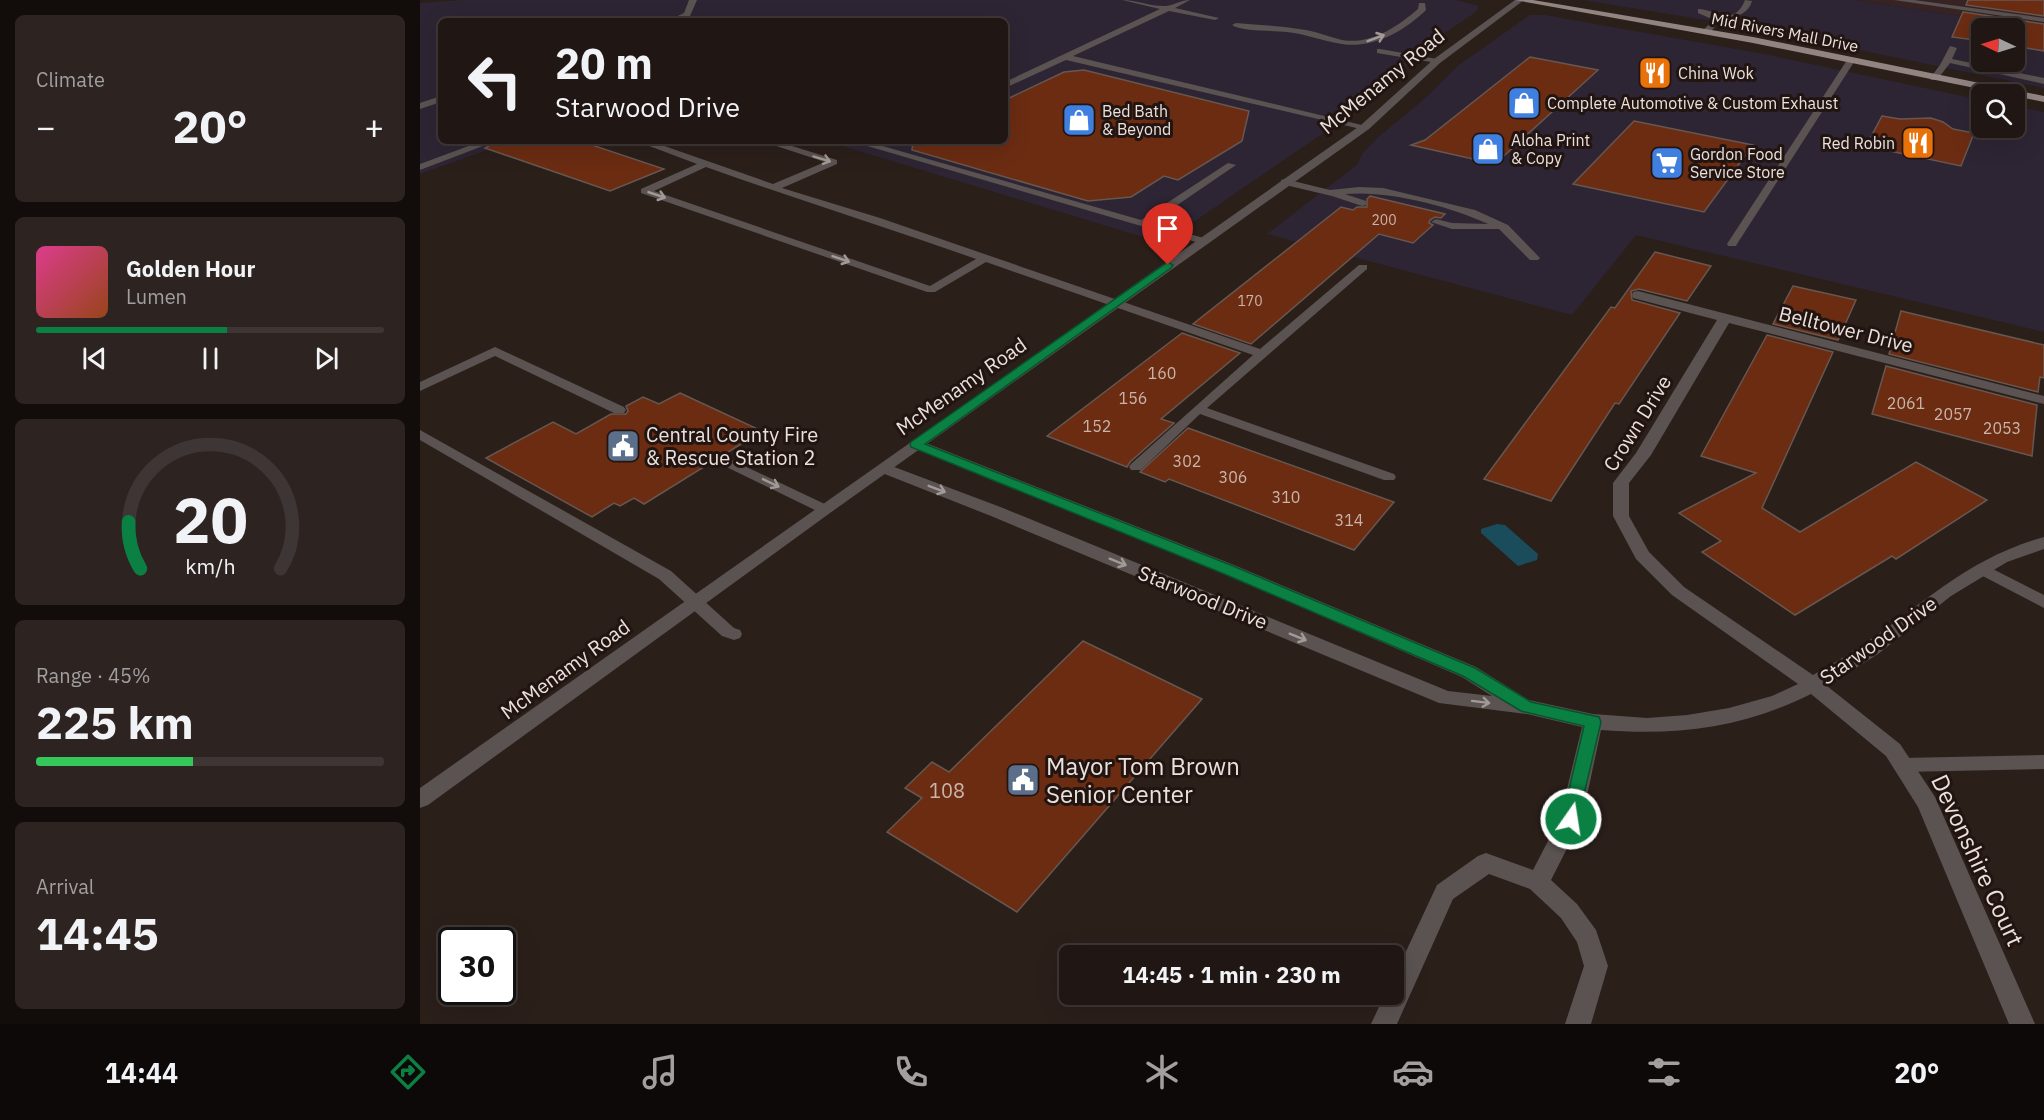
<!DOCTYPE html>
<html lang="en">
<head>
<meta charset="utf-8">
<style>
	:root { --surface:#201714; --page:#2d2422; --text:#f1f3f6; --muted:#a29fa0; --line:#3d3634; --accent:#0b8043 }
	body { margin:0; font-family:"IBM Plex Sans",sans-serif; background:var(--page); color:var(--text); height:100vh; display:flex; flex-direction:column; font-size:22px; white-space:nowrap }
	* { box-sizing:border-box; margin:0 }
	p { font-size:20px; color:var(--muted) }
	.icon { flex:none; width:33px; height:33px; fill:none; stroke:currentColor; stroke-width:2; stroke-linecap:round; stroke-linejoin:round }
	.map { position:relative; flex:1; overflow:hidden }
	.drawer { display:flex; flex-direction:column; gap:15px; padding:15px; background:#120d0b; width:420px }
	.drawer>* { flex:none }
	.banner { position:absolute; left:18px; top:18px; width:570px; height:126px; border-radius:9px; box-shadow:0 6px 24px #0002,0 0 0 2px var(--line); background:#201714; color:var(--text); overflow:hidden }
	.needle { width:39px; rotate:274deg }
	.buttons { position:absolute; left:1551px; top:18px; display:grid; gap:12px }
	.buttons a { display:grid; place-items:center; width:54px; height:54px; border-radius:9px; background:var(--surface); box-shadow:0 6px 24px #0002,0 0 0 2px var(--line); font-size:30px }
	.speed { position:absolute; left:18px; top:927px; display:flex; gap:12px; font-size:30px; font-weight:700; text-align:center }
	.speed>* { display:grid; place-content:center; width:78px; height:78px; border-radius:50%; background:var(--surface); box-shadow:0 6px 24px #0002,0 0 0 2px var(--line); line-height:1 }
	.speed .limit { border:3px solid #111; border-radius:9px; background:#fff; color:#111 }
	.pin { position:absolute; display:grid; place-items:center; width:51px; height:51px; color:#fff; margin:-62px -26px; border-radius:50% 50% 50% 0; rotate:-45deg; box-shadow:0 0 6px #0007 }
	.pin .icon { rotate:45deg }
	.me { position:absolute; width:66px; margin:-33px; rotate:13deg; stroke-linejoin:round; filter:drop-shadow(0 0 4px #0008) }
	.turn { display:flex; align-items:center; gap:21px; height:126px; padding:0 18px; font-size:27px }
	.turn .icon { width:78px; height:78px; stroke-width:2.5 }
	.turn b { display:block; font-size:42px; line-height:51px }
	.big { font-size:45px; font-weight:700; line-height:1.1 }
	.drawer .widget { flex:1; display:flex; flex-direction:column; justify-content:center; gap:9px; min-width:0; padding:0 21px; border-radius:9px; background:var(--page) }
	.drawer .dial { align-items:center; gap:0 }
	.dial svg { height:156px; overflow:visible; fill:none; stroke:var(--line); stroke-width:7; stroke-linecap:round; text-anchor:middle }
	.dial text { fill:var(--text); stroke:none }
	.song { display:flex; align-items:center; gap:18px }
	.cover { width:72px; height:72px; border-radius:9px; background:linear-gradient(135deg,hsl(330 70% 55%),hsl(20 70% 35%)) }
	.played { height:6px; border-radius:3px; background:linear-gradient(90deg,var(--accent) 55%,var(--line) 55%) }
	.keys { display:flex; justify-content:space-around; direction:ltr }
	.heat { display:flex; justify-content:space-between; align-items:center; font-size:33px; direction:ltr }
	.charge { height:9px; border-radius:4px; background:linear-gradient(90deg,#34c759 45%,var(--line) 0) }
	.trip { position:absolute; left:639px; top:945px; width:345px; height:60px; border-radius:9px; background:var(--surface); box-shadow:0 6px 24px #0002,0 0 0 2px var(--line); font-weight:700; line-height:60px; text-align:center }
	.dock { display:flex; height:96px; justify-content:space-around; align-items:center; background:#0d0908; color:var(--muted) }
	.dock .icon { width:42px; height:42px }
	.dock .current { color:var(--accent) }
	.dock b { font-size:27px; color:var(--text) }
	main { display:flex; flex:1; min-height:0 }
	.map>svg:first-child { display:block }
	.commercial { fill:#2e2534; fill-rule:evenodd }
	.education { fill:#372324 }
	.water { fill:#1a4c5c }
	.building { fill:#6b2c12; stroke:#665751; stroke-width:1.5 }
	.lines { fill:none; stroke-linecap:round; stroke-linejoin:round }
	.service { fill:#5a5351; fill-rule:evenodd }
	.minor { fill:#5a5351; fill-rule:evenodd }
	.tertiary { fill:#5a5351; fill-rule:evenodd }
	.primary { fill:#928480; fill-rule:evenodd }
	.oneway { stroke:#a29a97 }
	.route { fill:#0b8043; stroke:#07532c; stroke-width:1.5 }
	.labels { text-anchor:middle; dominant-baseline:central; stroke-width:6; stroke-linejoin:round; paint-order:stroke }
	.far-number-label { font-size:14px; fill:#cab4aa }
	.far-street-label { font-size:16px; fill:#eae1dd; stroke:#221511 }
	.far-poi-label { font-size:16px; fill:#eae1dd; stroke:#221511; text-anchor:start }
	.number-label { font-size:16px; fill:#cab4aa }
	.street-label { font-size:20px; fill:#eae1dd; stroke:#221511 }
	.poi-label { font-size:20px; fill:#eae1dd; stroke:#221511; text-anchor:start }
	.near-number-label { font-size:20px; fill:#cab4aa }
	.near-poi-label { font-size:24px; fill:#eae1dd; stroke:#221511; text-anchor:start }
	.near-street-label { font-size:24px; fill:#eae1dd; stroke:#221511 }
</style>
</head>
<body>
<main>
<section class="drawer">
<div class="widget"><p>Climate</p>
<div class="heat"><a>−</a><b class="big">20°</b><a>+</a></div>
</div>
<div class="widget">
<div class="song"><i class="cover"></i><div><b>Golden Hour</b><p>Lumen</p></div></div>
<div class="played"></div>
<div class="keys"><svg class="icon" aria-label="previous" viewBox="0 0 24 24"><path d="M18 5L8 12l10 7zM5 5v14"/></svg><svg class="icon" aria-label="pause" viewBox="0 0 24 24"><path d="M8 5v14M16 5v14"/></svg><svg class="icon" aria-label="next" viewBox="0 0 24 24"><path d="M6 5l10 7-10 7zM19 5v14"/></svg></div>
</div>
<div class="widget dial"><svg viewBox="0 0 100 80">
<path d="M14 69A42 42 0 1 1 86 69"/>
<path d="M14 69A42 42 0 0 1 8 45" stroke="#0b8043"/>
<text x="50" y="56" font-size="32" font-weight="700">20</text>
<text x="50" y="72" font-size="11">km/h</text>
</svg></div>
<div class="widget"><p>Range · 45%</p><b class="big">225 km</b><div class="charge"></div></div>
<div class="widget"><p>Arrival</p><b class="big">14:45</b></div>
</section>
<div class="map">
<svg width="1624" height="1024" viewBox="0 0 1624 1024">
	<rect width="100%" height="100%" fill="#2b1f1a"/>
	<g class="commercial">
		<polygon points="45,0 1036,0 1059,6 1056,12 1004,47 964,91 743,243 406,141 585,141 585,21 21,21 21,141 92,141 0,174 0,3"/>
		<path d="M1163,0H1435L1624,29V88L1323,26ZM1562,28H1594V62H1562Z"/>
		<polygon points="1110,15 1125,15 1344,54 1561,100 1562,128 1594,128 1595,106 1624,112 1624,332 1216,235 1152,315 847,234 937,165 942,154 957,138 1001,102 1039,65"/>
	</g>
	<polygon class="education" points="1436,0 1624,0 1624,29"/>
	<polygon class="water" points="1077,524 1085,525 1118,554 1117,560 1098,566 1061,533 1061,529"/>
	<g class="building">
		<polygon points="1548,0 1624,0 1624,16 1546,5"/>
		<polygon points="1543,12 1624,24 1624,51 1594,46 1594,28 1562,28 1562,41 1532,37"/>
		<polygon points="1110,57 1178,70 1075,164 991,145 1005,140"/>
		<polygon points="664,70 829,111 822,141 758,180 744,176 711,197 668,201 492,150 493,141 585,141 585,100 644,72"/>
		<polygon points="1462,116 1480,119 1511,118 1523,122 1533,129 1554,133 1541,166 1446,146"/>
		<polygon points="1214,121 1333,145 1284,212 1153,184"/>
		<polygon points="78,141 160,141 244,169 190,191 65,148"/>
		<polygon points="950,196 1025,214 1021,218 1015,217 1010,220 1009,223 1013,225 993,243 959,234 831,344 773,324 921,207 933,210 937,207 947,207 947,199"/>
		<polygon points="1235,252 1291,266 1267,301 1219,289 1211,291 1212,300 1260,313 1199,404 1195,403 1131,501 1064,479 1191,307 1195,308"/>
		<polygon points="1373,286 1436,300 1418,340 1353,324"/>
		<polygon points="1481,311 1624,345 1624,378 1620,377 1618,392 1469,354"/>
		<polygon points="762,333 820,353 741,419 754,423 710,462 707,467 627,436"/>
		<polygon points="1347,335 1413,352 1342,508 1380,532 1496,462 1567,500 1476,559 1472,556 1375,615 1282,552 1301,541 1259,513 1336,473 1281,456"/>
		<polygon points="1466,366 1617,405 1612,456 1452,414"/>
		<polygon points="260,393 342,431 305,454 298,452 291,456 292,462 224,504 214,498 200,506 194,503 172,517 66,458 133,422 156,434 191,414 206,414 208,411 206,406 223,397 239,404"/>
		<polygon points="768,428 974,502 934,550 749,479 745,482 720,472"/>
		<polygon points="663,641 782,699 597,912 467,832 502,798 485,788 512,762 529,772"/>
	</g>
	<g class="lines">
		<g class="service">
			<polygon points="269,0 277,0 270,16 257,21 247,21 264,13"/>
			<path d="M702,0C717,0 732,7 746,6C754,5 761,0 770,0L755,8L799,18L795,20L749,11L653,56L950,127L945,130L646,60L585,88V82L740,9Z"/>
			<path d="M1325,0L1332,1C1328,15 1316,16 1304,20C1298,22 1293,29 1289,34H1283V30L1294,20L1278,13V9C1295,9 1314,28 1325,0Z"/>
			<polygon points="1474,0 1494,0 1624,18 1624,22"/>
			<path d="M999,3H1005L1006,10C985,31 952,49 922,44C903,41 886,34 867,32C853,30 823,32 812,25L816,23C839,25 863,26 886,30C898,32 910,37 922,40C951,45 977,27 998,9Z"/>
			<polygon points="1530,46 1537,48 1532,59 1624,78 1624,84 1530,63 1517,80 1511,80 1510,78 1520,65"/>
			<polygon points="960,49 1017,59 1021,61 1017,63 957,53 957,49"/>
			<polygon points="1429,57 1436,59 1317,244 1316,246 1308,246 1307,244"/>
			<polygon points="21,96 21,102 0,109 0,103"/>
			<polygon points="62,141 76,141 0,170 0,164"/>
			<path d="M216,141H230L353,184L405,162L341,141H356L417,160V164L362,188L460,218L840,349L939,265H947V269L787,408L974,474L976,477L974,480H964L780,414L721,470H711L709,467L711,464L833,355L566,262L515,292H507L221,193V189L277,164ZM286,167C375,199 466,227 556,259L510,286L234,191Z"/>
			<polygon points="430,141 445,141 721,220 808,163 816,165 731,223 787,239 788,241 783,244"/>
			<path d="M865,179L910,190L939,187L963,188L1055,210L1088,225L1120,258L1118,260H1110L1079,229H1032L1011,222L1016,219L1032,223L1068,224C1030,206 967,190 925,194L946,201V205L942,206L912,196L861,184V180Z"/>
			<polygon points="75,347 204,407 206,410 204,413 194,413 75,356 0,391 0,382"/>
			<polygon points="0,430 251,571 314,628 320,630 322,634 320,638 314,640 302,636 239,579 0,440"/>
			<polygon points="299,454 409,506 411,509 404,514 399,512 294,461 292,458"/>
			<polygon points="1563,564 1624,595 1624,608 1557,573 1555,569 1557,565"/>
			<polygon points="1624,755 1624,769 1482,772 1475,770 1473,765 1475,760 1482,758"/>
		</g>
		<path class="minor" d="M1218,291L1624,396V404L1309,323L1231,455L1209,483V516L1229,552L1264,587L1393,675C1410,665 1428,655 1444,644C1506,602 1548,558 1624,537V549L1587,562L1531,596L1458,654L1407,686L1480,744L1515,797L1615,1024H1589L1498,807L1466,756L1391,694C1323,728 1257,736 1181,730L1162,819L1131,880L1157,904L1176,930L1188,966L1171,1024H1145L1164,966L1157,942L1141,918L1110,889L1069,874L1033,899L977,1024H951L965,994H974V977L1017,885L1058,856L1066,853L1113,870L1140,818L1162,727L1107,714L1019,703L571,516L457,471L455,468L463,463L469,465L583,508L1028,691L1072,696L1042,677L802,573L491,447L488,444L496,439L501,441L814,565L1056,667L1109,700L1173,714L1227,718L1267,715L1309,708L1352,696L1378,684L1252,595L1216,559L1193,516V483L1216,453L1297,320L1213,298L1212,295L1213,292Z"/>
		<polygon class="tertiary" points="1095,0 1104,0 1020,63 949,129 410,513 8,805 0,808 0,788 941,125 1014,59"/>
		<polygon class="primary" points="1095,0 1113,0 1333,37 1624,96 1624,102 1333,43"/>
	</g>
	<defs><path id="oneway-shaft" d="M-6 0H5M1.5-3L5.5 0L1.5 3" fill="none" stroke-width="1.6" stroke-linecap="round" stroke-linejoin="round" transform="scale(1.5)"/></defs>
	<g class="oneway">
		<use href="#oneway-shaft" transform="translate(956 38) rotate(-21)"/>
		<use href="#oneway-shaft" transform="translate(402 159) rotate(17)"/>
		<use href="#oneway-shaft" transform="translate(237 195) rotate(19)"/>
		<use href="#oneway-shaft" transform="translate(421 259) rotate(19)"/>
		<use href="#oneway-shaft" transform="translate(351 483) rotate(26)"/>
		<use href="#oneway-shaft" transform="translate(517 489) rotate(21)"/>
		<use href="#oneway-shaft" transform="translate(698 562) rotate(22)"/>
		<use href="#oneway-shaft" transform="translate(878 637) rotate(22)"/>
		<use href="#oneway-shaft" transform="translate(1061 702) rotate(7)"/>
	</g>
	<polygon class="route" points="748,262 753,265 751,268 505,444 813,566 1055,668 1111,702 1179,717 1181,722 1157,824 1151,827 1144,824 1142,819 1164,726 1101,711 1043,676 802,573 491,447 490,444 491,442"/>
	<defs>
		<g id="restaurant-square" transform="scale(1.725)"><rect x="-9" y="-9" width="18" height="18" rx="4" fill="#e8710a" stroke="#221511"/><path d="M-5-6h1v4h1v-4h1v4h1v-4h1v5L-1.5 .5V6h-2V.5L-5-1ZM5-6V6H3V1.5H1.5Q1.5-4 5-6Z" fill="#fff"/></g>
		<g id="shop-square" transform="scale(1.725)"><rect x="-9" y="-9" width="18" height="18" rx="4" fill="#3f7fe0" stroke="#221511"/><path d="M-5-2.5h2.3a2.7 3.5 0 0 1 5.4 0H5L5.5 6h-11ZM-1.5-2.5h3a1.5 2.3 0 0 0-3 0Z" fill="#fff"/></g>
		<g id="supermarket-square" transform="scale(1.725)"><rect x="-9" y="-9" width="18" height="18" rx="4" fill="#3f7fe0" stroke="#221511"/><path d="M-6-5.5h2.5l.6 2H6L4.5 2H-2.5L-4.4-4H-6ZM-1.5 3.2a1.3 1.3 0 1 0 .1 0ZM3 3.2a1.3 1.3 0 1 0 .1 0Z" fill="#fff"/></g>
		<g id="civic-square" transform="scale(1.725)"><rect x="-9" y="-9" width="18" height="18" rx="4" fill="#5c6f8a" stroke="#221511"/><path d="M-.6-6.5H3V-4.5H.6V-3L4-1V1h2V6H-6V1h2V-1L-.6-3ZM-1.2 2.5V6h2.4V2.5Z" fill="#fff"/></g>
	</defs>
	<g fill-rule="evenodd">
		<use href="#restaurant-square" x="1235" y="73"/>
		<use href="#shop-square" x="1104" y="103"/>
		<use href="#shop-square" x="659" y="120"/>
		<use href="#restaurant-square" x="1498" y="143"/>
		<use href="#shop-square" x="1068" y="149"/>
		<use href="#supermarket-square" x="1247" y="163"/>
		<use href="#civic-square" x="203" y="446"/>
		<use href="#civic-square" x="603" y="780"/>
	</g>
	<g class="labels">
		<g class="far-number-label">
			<text x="964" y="220">200</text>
			<text x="830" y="301">170</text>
		</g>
		<g class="far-street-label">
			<text transform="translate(1365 32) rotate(11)">Mid Rivers Mall Drive</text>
		</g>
		<g class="far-poi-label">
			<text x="1258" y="73">China Wok</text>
			<text x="1127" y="103">Complete Automotive &amp; Custom Exhaust</text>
			<text x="682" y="111">Bed Bath<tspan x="682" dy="18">&amp; Beyond</tspan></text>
			<text x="1091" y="140">Aloha Print<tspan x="1091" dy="18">&amp; Copy</tspan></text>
			<text x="1475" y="143" text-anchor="end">Red Robin</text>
			<text x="1270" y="154">Gordon Food<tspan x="1270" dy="18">Service Store</tspan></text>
		</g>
		<g class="number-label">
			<text x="742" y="373">160</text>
			<text x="713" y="398">156</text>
			<text x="1486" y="403">2061</text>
			<text x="1533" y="414">2057</text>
			<text x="677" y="426">152</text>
			<text x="1582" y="428">2053</text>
			<text x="767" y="461">302</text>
			<text x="813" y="477">306</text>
			<text x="866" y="497">310</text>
			<text x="929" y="520">314</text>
		</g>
		<g class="street-label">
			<text transform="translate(962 81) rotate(-39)">McMenamy Road</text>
			<text transform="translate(1426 329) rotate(14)">Belltower Drive</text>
			<text transform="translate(541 386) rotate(-35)">McMenamy Road</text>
			<text transform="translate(1217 423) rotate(-58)">Crown Drive</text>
			<text transform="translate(783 597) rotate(22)">Starwood Drive</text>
			<text transform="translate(1458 640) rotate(-35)">Starwood Drive</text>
			<text transform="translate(145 669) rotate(-36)">McMenamy Road</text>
		</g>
		<g class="poi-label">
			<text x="226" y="434">Central County Fire<tspan x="226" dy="23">&amp; Rescue Station 2</tspan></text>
		</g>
		<g class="near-number-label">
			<text x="527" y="790">108</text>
		</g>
		<g class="near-poi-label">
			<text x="626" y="766">Mayor Tom Brown<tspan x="626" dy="28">Senior Center</tspan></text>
		</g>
		<g class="near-street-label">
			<text transform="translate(1558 860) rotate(65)">Devonshire Court</text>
		</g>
	</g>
</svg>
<div class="buttons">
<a><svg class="needle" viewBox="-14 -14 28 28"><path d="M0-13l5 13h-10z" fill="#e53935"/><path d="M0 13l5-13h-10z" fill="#a29fa0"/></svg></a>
<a><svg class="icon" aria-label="search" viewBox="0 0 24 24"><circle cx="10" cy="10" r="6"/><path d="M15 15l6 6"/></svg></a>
</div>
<div class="speed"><div class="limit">30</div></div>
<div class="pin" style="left:748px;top:265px;background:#d93025"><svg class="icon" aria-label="arrive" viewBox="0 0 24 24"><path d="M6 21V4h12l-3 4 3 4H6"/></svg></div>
<svg class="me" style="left:1151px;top:819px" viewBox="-20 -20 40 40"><circle r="17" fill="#0b8043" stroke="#fff" stroke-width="3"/><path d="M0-11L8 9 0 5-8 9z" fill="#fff"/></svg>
<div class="trip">14:45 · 1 min · 230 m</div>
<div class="banner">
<div class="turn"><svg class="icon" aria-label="left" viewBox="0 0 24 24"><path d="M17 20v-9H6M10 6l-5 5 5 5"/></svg><div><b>20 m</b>Starwood Drive</div></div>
</div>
</div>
</main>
<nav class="dock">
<b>14:44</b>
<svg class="icon current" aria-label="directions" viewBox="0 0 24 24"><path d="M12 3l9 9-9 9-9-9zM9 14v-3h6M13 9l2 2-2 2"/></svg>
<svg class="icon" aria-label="music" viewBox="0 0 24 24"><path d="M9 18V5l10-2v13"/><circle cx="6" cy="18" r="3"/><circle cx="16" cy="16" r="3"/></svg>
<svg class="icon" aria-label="phone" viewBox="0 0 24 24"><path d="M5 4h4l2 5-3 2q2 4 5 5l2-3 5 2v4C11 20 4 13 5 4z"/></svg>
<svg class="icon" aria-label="climate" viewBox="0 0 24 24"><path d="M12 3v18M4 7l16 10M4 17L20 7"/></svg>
<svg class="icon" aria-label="car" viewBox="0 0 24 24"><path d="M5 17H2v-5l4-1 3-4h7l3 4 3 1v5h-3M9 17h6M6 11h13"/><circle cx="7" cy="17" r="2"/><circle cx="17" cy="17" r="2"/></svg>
<svg class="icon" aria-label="filters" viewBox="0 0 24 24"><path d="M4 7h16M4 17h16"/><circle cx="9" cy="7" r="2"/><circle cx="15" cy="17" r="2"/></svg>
<b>20°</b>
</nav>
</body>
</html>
